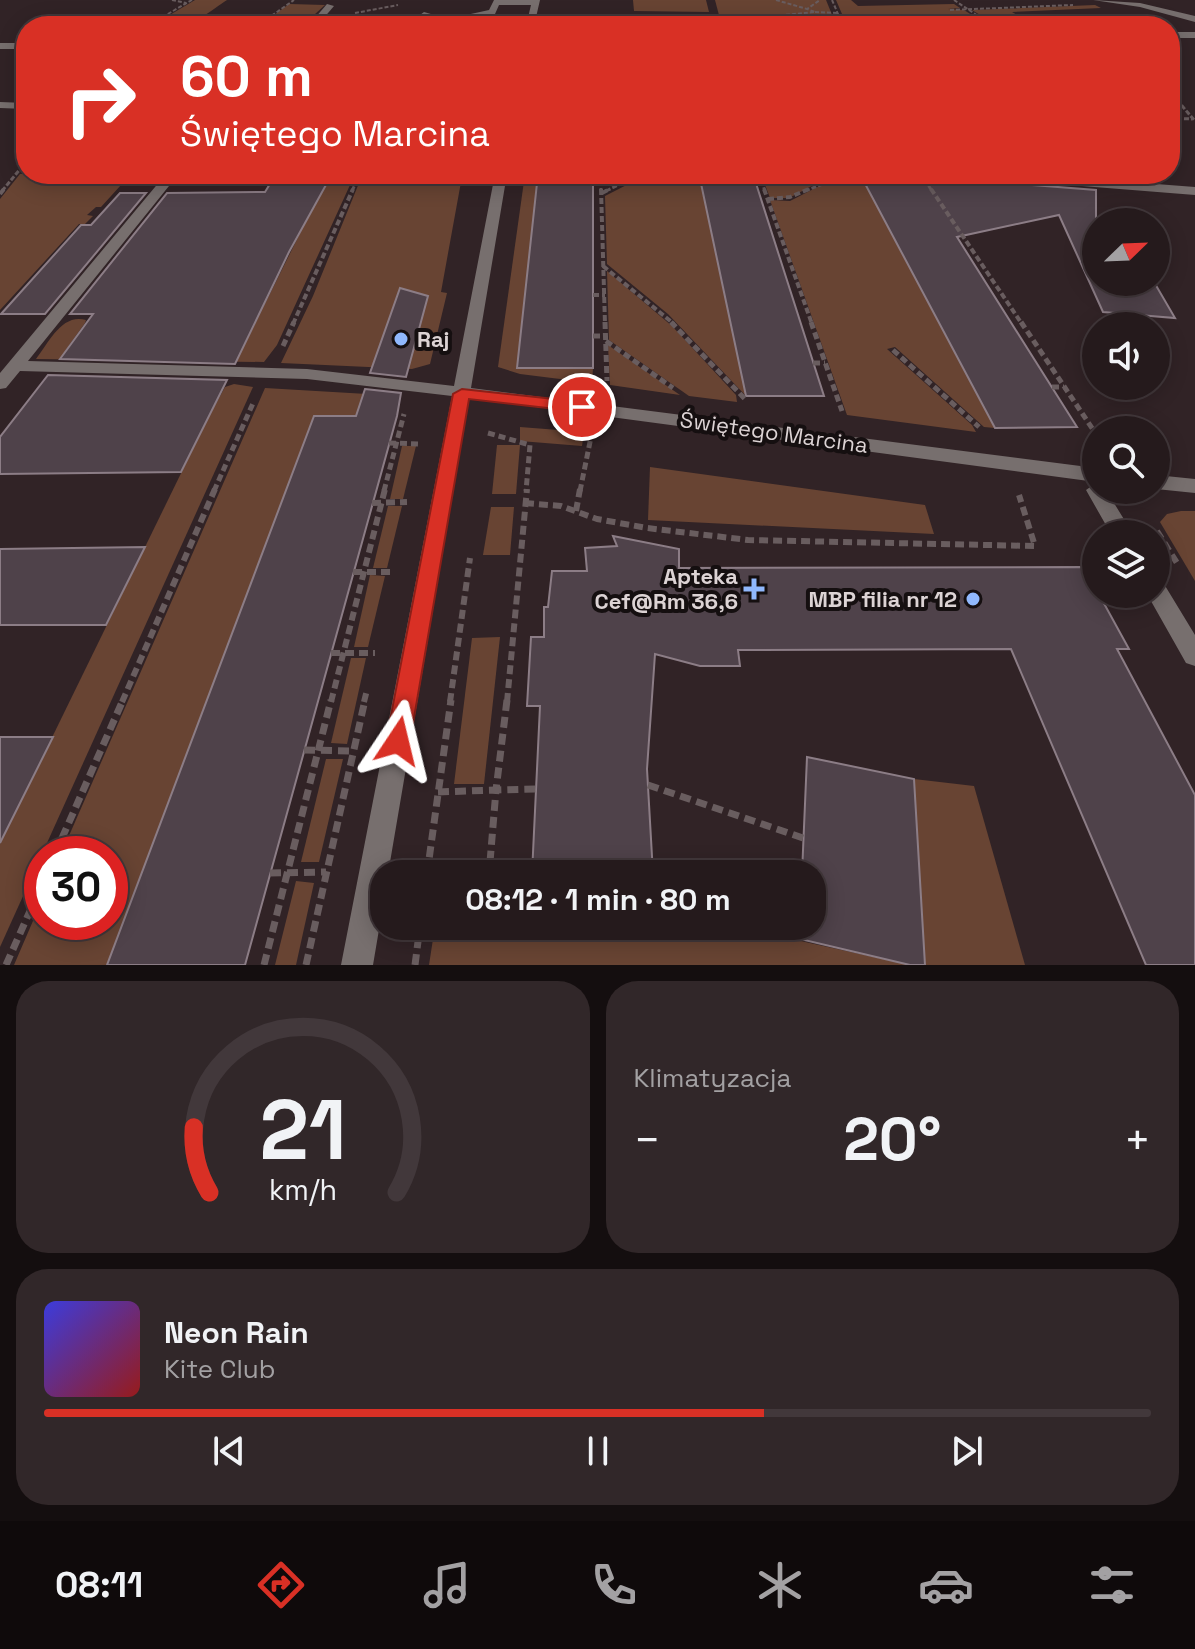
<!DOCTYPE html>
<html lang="pl">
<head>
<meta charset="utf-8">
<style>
	:root { --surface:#251a1c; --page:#312729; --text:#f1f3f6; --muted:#a3a1a3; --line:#42383b; --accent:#d93025 }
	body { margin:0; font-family:"Space Grotesk",sans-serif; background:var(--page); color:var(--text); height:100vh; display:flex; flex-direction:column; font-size:30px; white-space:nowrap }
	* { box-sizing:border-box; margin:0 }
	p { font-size:26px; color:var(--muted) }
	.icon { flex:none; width:44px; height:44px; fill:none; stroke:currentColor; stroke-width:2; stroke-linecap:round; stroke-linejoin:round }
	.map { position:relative; height:965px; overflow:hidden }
	.sheet { display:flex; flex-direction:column; gap:16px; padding:16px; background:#140e0f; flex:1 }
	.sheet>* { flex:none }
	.banner { position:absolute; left:16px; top:16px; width:1164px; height:168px; border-radius:32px; box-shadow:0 4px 20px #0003,0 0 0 2px var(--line); background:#d93025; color:#fff; overflow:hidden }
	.needle { width:52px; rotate:67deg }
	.tools { position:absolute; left:1082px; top:208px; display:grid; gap:16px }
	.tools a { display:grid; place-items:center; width:88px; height:88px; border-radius:50%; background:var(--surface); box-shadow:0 4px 20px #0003,0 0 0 2px var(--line); font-size:40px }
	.speed { position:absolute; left:24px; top:836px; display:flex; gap:16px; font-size:40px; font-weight:700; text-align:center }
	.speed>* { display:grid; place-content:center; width:104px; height:104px; border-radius:50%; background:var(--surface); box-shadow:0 4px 20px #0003,0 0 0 2px var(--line); line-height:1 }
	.speed .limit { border:12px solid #d22; background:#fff; color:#111 }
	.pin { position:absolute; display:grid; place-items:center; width:68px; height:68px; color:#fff; margin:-34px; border:4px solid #fff; border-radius:50%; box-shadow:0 2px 8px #0007 }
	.me { position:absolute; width:88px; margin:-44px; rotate:10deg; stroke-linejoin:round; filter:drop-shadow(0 0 6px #0008) }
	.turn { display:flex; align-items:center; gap:28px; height:168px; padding:0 32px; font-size:36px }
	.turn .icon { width:104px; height:104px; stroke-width:2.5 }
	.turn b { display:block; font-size:56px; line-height:68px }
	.big { font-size:60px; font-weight:800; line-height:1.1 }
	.sheet .widget { flex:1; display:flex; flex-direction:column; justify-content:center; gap:12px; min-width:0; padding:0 28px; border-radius:32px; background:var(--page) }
	.sheet .dial { align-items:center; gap:0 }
	.dial svg { height:208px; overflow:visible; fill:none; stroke:var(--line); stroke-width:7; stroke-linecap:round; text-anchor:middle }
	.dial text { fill:var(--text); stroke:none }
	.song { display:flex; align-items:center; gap:24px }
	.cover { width:96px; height:96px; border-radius:12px; background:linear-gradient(135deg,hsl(240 70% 55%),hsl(0 70% 35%)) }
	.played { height:8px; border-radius:4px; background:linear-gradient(90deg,var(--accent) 65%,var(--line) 65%) }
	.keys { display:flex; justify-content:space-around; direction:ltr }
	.heat { display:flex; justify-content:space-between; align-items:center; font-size:44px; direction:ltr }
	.sheet .tiles { flex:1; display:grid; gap:16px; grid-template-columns:1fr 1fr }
	.widget:last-child { grid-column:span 2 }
	.trip { position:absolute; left:370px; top:860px; width:456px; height:80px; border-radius:32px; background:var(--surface); box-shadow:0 4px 20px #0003,0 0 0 2px var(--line); font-weight:800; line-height:80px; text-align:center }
	.dock { display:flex; height:128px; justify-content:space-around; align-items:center; background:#0f0a0b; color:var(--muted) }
	.dock .icon { width:56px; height:56px }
	.dock .selected { color:var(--accent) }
	.dock b { font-size:36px; color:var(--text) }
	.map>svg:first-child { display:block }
	.green { fill:#684433 }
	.building { fill:#4f424a; stroke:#8c7d86; stroke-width:2 }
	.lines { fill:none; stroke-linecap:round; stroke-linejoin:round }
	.path-far5 { stroke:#695d5f; stroke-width:2; stroke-dasharray:4 2; stroke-linecap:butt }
	.path-far4 { stroke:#695d5f; stroke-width:3; stroke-dasharray:5 2; stroke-linecap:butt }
	.path-far3 { stroke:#695d5f; stroke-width:4; stroke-dasharray:6 3; stroke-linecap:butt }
	.path-far2 { stroke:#695d5f; stroke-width:5; stroke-dasharray:7 4; stroke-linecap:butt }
	.path-far1 { stroke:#695d5f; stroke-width:6; stroke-dasharray:9 5; stroke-linecap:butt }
	.path { stroke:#695d5f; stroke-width:7; stroke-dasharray:11 6; stroke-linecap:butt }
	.minor { fill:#776f6e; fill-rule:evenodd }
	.route { fill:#d93025; stroke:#8d1f18; stroke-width:2 }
	.poi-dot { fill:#90b8fd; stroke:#150f10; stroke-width:3 }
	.labels { text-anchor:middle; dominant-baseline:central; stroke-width:8; stroke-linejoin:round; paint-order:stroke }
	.poi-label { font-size:22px; font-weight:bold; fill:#dcd3d4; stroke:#150f10; text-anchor:end }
	.street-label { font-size:22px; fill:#dcd3d4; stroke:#150f10 }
</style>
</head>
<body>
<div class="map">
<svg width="1195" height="965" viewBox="0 0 1195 965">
	<rect width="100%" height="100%" fill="#312326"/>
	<g class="green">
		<path d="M195,0H227C209,11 180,39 158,22Z"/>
		<polygon points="633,0 706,0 709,12 634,11"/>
		<polygon points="715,0 826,0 835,22 720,19"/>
		<polygon points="836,0 851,0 858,6 954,4 960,8 948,9 964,10 989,26 854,26 845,21"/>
		<polygon points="289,4 325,5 304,24 259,26"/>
		<polygon points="1095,5 1101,8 1012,12 1032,24 1113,21 1106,26 998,26 972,10"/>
		<polygon points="20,174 131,174 101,207 96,207 87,215 93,216 85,224 79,224 0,310 0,199"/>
		<path d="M338,174H355L277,345L264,362L36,359C49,342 62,313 86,320L85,323L65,351L243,348L328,177Z"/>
		<polygon points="525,174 538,174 593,368 592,383 520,374 498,367"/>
		<polygon points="648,174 699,174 746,396 668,314 607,264 605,196"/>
		<polygon points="761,174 827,178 789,198 770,198"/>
		<polygon points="861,176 995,428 984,427 895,347 887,349 972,425 976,432 847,415 770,200 790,201 829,181"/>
		<polygon points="461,182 441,292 447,293 430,364 412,369 281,363 313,296 359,183"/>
		<polygon points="607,271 672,326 736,395 737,402 689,396 609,340"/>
		<polygon points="608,345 680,395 610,385"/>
		<polygon points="234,384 253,387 0,947 0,844 208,418 225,387"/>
		<polygon points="265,388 401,396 397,416 314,416 107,965 14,965 42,900 42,922 110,922 110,854 61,854"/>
		<polygon points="520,427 584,432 582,446 520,441"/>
		<polygon points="497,445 520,445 516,494 492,494"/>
		<polygon points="402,446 416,446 403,499 390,499"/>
		<polygon points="650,467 925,505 934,534 648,520"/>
		<polygon points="388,506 402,506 387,568 373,568"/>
		<polygon points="491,507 514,507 510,555 483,555"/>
		<polygon points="1181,511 1195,511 1195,581 1160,522 1167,514"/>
		<polygon points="370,575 385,576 368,647 354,647"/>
		<polygon points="500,637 484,784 454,784 472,638"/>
		<polygon points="351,658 366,658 347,744 331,743"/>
		<polygon points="326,759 343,759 319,862 301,862"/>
		<polygon points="914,779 974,786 1025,965 925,965"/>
		<polygon points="296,881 314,883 296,965 275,965"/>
		<polygon points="435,926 733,926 910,965 429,965"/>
	</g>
	<g class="building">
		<polygon points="276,174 332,174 289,252 235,364 60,359 93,314 70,314 167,193 265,192"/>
		<polygon points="538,174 593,174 593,368 517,368"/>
		<polygon points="699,174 753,174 824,396 746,396"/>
		<polygon points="936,174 971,174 980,181 1096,190 1096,282 1154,282 1175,318 1103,312 1059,215 957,237 1077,427 995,428 862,178 935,178"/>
		<polygon points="120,193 146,193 45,314 1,314 81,225 91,225"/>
		<polygon points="400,288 428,296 406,377 370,373"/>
		<polygon points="48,375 227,380 181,472 0,474 0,437"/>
		<polygon points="365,389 401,393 397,416 245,965 107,965 314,416 356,416"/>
		<polygon points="613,536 679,549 679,568 1084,567 1129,649 1117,649 1195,795 1195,965 1146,965 1011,649 738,650 740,666 700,666 655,654 647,769 653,874 532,874 540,706 527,706 531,637 544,637 544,607 548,607 552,571 587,571 585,548 617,546"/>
		<polygon points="145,547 106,625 0,625 0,549"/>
		<polygon points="0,737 53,737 0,843"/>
		<polygon points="807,757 914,779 925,965 910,965 800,939 800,926 812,926 812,874 802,874"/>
	</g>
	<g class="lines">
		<g class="path-far5">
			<polyline points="172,0 186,3"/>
			<polyline points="776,0 807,9"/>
			<polyline points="832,0 841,21 849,26"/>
			<polyline points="954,0 993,26"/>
			<polyline points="950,10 1073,5"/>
			<polyline points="815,12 838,13"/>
			<polyline points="355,13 398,5"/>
			<polyline points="774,16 815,12 807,9 820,0"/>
			<polyline points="351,21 397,16"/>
			<polyline points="257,22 286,23"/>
			<polyline points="147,26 192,0"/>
			<polyline points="257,26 294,0"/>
		</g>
		<g class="path-far4">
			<polyline points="1177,100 1195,121"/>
			<polyline points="1170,118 1192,119"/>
			<polyline points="601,174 601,191"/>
			<polyline points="759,174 765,191"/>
			<polyline points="805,174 832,176"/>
			<polyline points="921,174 932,191"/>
			<polyline points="925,174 951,179"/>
			<polyline points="842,176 868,174"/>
			<polyline points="2,191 26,162"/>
			<polyline points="352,191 360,174"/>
			<polyline points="606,191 641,174"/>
			<polyline points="805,191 843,176"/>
		</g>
		<g class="path-far3">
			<polyline points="601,189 605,324"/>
			<polyline points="764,189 812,324"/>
			<polyline points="931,189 1022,324"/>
			<polyline points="602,193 610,189"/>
			<polyline points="0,194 4,189"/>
			<polyline points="768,199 790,197 809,189"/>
			<polyline points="603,266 674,324"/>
			<polyline points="593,295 605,295"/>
			<polyline points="293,324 353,189"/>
		</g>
		<g class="path-far2">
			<polyline points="605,322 607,381"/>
			<polyline points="671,322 745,399"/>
			<polyline points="811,322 842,411"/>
			<polyline points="1021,322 1096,434"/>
			<polyline points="593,336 605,336"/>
			<polyline points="606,341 673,388"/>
			<polyline points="283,346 294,322"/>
			<polyline points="893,350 979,427"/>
			<polyline points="813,363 825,363"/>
			<polyline points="1052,387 1064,387"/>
			<polyline points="488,433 530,445 526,491"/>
			<polyline points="389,443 420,444"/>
			<polyline points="214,491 254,401"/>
			<polyline points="384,491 404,414"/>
			<polyline points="580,491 591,437"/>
		</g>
		<g class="path-far1">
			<polyline points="372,503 407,502"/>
			<polyline points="525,503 561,506 597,519 647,528 748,540 1035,546 1019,495"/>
			<polyline points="576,511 580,489"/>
			<polyline points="1157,531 1177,563"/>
			<polyline points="353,572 392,572"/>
			<polyline points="331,653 375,653"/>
			<polyline points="122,702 215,489"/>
			<polyline points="331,702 385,489"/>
			<polyline points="364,702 367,690"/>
			<polyline points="450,702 470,558"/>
			<polyline points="507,702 527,489"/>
		</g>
		<g class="path">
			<polyline points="507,700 496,790 536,789"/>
			<polyline points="304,750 353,751"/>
			<polyline points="648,785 803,838"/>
			<polyline points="438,792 496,790 489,874"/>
			<polyline points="55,854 123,700"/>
			<polyline points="270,873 326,872"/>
			<polyline points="427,874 451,700"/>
			<polyline points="6,965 42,884"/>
			<polyline points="264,965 331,700"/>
			<polyline points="306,965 365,700"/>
			<polyline points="415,965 420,926"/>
		</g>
		<g class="minor">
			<polygon points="494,0 540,0 534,26 526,26 531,5 499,5 495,14 451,23 453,26 444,26 420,15 424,12 448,19 489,10"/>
			<polygon points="1093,0 1140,3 1195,16 1195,22 1140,7"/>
			<polygon points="327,4 334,6 317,26 308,26"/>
			<polygon points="552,17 713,19 756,26 549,22"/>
			<rect x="1170" y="32" width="25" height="6"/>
			<rect x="0" y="43" width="26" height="6"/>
			<polygon points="0,102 26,103 26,109 0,108"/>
			<polygon points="169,174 173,175 173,181 28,361 307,369 454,386 495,174 507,174 471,388 1096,468 1096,482 469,398 388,874 384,874 384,900 373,965 341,965 452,396 307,379 20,371 6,388 0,389 0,373 165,175"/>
			<polygon points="974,174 1027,174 1195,187 1195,195 980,178"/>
			<polygon points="1156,475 1195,479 1195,493 1156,489"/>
			<polygon points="1096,483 1096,490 1106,490 1133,534 1111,534 1086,490"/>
			<polygon points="1156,581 1164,584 1195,635 1195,666 1186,663 1147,594 1156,594"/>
		</g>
	</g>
	<polygon class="route" points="462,389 582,402 590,407 582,412 469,399 410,741 406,749 398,752 390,749 386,741 453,394"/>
	<g class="poi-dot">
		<circle cx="401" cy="339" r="8"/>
		<path d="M750 577h8v8h8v8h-8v8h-8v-8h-8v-8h8z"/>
		<circle cx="973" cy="599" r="8"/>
	</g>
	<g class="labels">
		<g class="poi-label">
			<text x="417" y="339" text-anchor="start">Raj</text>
			<text x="738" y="576">Apteka<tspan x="738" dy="25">Cef@Rm 36,6</tspan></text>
			<text x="957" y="599">MBP filia nr 12</text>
		</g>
		<g class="street-label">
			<text transform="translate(774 432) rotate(8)">Świętego Marcina</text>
		</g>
	</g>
</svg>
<div class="tools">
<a><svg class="needle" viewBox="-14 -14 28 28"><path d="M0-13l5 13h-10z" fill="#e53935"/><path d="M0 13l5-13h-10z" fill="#a3a1a3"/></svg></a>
<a><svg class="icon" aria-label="sound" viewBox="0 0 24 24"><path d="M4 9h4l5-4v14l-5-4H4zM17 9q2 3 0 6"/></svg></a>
<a><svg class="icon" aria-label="search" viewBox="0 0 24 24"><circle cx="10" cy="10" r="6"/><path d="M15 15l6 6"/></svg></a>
<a><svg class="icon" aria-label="layers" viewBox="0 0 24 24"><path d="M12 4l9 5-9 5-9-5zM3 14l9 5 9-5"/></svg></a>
</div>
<div class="speed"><div class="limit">30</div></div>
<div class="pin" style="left:582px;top:407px;background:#d93025"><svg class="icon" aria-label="arrive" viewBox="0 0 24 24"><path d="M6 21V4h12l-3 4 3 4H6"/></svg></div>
<svg class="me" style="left:398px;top:741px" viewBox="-20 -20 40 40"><path d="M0-17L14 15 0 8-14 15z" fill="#d93025" stroke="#fff" stroke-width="4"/></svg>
<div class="trip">08:12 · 1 min · 80 m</div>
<div class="banner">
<div class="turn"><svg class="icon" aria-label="right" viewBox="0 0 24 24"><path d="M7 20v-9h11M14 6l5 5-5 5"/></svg><div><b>60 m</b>Świętego Marcina</div></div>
</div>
</div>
<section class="sheet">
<div class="tiles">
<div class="widget dial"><svg viewBox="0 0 100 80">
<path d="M14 69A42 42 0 1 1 86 69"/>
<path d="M14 69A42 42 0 0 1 8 44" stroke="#d93025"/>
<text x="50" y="56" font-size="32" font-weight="700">21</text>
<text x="50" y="72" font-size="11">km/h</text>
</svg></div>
<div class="widget"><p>Klimatyzacja</p>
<div class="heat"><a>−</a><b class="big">20°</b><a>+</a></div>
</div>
<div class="widget">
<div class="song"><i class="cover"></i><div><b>Neon Rain</b><p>Kite Club</p></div></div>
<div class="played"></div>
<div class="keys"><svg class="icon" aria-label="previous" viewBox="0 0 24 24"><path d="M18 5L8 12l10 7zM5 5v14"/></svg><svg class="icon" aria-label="pause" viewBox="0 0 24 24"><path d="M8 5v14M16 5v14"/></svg><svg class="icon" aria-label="next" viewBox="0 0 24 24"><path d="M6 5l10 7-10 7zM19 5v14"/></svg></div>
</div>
</div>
</section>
<nav class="dock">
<b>08:11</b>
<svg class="icon selected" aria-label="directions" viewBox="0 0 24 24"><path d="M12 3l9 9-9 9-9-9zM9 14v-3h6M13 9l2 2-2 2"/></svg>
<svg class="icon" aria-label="music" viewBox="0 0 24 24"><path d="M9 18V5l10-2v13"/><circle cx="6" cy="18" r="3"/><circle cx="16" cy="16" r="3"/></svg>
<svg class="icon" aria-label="phone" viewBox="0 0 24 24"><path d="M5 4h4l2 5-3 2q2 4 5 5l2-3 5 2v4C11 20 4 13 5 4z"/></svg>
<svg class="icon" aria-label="climate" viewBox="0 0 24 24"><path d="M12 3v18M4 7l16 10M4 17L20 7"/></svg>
<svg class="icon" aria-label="car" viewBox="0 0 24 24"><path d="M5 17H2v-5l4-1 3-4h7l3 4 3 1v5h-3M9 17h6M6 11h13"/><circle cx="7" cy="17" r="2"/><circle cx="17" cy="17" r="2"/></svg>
<svg class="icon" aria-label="filters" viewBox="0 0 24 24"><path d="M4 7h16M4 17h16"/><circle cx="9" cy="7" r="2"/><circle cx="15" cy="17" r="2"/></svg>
</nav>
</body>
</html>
